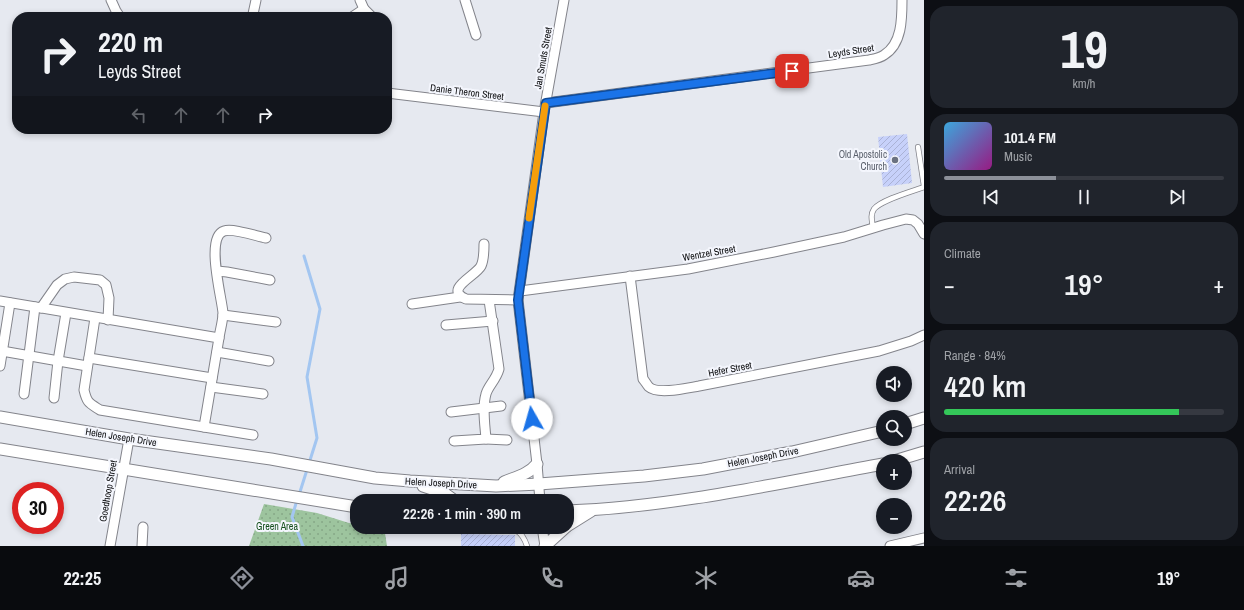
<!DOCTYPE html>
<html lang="en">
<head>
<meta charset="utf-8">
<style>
	:root { --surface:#171b24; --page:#20242c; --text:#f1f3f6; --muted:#9ea1a6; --line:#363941; --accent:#8c9099 }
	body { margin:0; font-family:"Archivo Narrow",sans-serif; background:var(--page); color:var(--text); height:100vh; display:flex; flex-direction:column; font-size:15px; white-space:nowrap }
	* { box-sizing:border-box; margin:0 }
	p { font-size:13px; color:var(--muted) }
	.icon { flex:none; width:22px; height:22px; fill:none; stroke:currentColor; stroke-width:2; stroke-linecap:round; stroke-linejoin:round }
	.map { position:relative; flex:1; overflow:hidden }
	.sheet { display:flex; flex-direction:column; gap:6px; padding:6px; background:#0d0f14; width:320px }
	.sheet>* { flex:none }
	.top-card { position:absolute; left:12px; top:12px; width:380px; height:122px; border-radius:16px; box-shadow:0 2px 6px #0003; background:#171b24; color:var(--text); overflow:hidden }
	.tools { position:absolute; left:876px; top:366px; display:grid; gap:8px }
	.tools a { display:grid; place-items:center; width:36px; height:36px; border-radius:50%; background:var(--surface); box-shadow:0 2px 6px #0003; font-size:20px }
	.speed { position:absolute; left:12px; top:482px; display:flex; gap:8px; font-size:20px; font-weight:700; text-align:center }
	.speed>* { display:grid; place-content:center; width:52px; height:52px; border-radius:50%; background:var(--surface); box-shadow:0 2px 6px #0003; line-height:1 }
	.speed .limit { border:6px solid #d22; background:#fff; color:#111 }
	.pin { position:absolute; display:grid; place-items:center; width:34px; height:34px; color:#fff; margin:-17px; border-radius:8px; box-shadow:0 2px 6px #0006 }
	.me { position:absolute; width:44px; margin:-22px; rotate:353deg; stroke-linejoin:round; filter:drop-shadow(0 0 3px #0008) }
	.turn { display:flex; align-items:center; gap:14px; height:84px; padding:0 20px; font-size:18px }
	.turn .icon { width:52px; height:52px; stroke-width:2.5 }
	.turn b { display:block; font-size:28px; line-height:34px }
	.lanes { display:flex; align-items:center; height:38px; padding:0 20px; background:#0003; justify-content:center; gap:20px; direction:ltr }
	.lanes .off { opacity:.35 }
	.big { font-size:30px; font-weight:600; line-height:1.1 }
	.sheet .widget { flex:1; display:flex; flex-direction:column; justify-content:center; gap:6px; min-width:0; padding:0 14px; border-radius:16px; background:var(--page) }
	.sheet .dial { align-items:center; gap:0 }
	.dial b { font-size:52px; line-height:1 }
	.song { display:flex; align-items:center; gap:12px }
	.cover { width:48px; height:48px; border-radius:6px; background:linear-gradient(135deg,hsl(200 70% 55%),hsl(310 70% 35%)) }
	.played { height:4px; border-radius:2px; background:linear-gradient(90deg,var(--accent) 40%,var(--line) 40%) }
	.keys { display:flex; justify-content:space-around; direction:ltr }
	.heat { display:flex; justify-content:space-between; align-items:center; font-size:22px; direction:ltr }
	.charge { height:6px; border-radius:3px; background:linear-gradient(90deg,#34c759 84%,var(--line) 0) }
	.trip { position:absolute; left:350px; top:494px; width:224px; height:40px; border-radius:16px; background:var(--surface); box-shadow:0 2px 6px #0003; font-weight:600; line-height:40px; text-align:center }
	.menu { display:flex; height:64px; justify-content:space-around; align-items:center; background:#090b0e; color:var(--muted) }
	.menu .icon { width:28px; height:28px }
	.menu .active { color:var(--accent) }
	.menu b { font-size:18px; color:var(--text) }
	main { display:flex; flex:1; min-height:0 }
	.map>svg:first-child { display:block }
	.park { fill:url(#park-dots) }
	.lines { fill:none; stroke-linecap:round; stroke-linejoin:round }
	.stream { stroke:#a3c6f1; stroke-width:3 }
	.building { fill:url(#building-hatch) }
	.service-casing { stroke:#83848b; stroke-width:6 }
	.minor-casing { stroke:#83848b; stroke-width:11 }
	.tertiary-casing { stroke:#83848b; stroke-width:13 }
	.service { stroke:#fff; stroke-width:4.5 }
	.minor { stroke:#fff; stroke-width:9 }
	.tertiary { stroke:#fff; stroke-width:11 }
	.route-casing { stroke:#114b97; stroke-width:10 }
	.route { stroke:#1a73e8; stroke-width:7 }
	.slow { stroke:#f59e0b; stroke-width:7 }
	.worship-dot { fill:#6b7280; stroke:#f4f6fd; stroke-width:1.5 }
	.labels { text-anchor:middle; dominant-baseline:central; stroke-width:4; stroke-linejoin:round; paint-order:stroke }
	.street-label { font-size:10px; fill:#0e0f11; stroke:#f4f6fd }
	.worship-label { font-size:10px; fill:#5b616d; stroke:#f4f6fd; text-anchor:end }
	.park-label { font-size:10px; fill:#134e1b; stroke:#f4f6fd }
</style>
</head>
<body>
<main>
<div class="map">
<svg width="924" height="546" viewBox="0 0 924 546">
	<defs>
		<pattern id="park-dots" width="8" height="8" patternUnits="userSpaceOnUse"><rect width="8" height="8" fill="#9dc49e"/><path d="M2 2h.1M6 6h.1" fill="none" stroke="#86a787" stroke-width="1.8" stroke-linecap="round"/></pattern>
		<pattern id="building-hatch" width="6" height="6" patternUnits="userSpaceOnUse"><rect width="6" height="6" fill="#c7d1fa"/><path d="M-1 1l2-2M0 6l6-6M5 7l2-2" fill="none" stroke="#aab2d5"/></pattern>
	</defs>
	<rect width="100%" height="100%" fill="#e6e9f0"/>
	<polygon class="park" points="264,504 317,513 349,523 357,524 357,527 384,527 387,546 249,546"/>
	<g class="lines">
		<g class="stream">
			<polyline points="299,495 317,438 307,377 320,309 304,256"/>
			<polyline points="297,500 292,517 303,546"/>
		</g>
	</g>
	<g class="building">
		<polygon points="907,134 912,183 883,187 878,137"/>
		<polygon points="461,534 515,535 515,546 461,546"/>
	</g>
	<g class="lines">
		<g class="service-casing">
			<g id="service">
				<polyline points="918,147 924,186"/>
				<path d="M873,228C872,221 870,215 874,209C881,200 913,191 924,187"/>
				<path d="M462,530L517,531C522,534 525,540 527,546"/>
			</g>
		</g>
		<g class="minor-casing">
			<g id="minor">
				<polyline points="111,0 116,11 120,17"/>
				<polyline points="360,0 364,9 372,17"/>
				<polyline points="465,0 476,35"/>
				<polyline points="253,14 256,0"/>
				<polyline points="352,17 364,9"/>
				<polyline points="387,93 544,112"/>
				<path d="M546,103L869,60C874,59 880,58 884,55C902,44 902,19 902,0"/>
				<path d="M484,244C484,251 484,260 481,266C476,276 443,289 466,299L518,300"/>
				<polyline points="217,271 227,272 270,280"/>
				<path d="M630,276L643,379C645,381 647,385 649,387C658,395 687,388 699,386L879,351L911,341L924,335"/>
				<polyline points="520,291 688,269 774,252 844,237 883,225 906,219 913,220 918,224 924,234"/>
				<polyline points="0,301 219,338 204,427"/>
				<polyline points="412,304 460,297"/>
				<polyline points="41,308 57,285 65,279 74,277 100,280 106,285 109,298 108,320"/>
				<polyline points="223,315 276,322"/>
				<path d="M95,318L84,390C87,403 89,403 100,410L253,435"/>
				<polyline points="446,325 493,321"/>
				<path d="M219,338C220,330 223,321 223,313C222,298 205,237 224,231C233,228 256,236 266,238"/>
				<polyline points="2,351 87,366"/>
				<polyline points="217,352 269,361"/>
				<polyline points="89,358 212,378"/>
				<polyline points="0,366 10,303"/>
				<polyline points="211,387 263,394"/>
				<polyline points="24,394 35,307"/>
				<polyline points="54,398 58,361 66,313"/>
				<polyline points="451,412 501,406"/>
				<polyline points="486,439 507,440"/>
				<path d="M454,441L486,439C485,425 482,408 486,394C488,386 496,380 499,369L489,300"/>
				<polyline points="540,501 537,464 518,300 544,112 564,0"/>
				<polyline points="542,527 545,546"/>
				<polyline points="110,546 129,439"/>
				<polyline points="142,546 143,527"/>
				<polyline points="890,546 924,538"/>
			</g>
		</g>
		<g class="tertiary-casing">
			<g id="tertiary">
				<polyline points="0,417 129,439 271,459 375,478 410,481 496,486 539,484 644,476 703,469 792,452 883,431"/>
				<polyline points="905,424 924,418"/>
				<polyline points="0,449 357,507"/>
				<polyline points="894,461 924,452"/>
				<path d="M504,482C516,477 529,474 537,464"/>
				<polyline points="423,486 444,493 455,501"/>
				<path d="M567,511C673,507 779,483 883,464"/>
				<polyline points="567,526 591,511"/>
				<polyline points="545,546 566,527"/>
			</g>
		</g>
		<use href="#service" class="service"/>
		<use href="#minor" class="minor"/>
		<use href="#tertiary" class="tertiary"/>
	</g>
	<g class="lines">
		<g class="route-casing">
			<polyline id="route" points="532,419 518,300 546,103 792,71"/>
		</g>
		<use href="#route" class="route"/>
		<polyline class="slow" points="529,218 545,106"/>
	</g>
	<circle class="worship-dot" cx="895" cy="160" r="4"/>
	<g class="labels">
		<g class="street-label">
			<text transform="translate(851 51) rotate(-9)">Leyds Street</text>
			<text transform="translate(543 58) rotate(-80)">Jan Smuts Street</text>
			<text transform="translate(467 92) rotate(7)">Danie Theron Street</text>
			<text transform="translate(709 253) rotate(-10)">Wentzel Street</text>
			<text transform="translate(730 369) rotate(-11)">Hefer Street</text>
			<text transform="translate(121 437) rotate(9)">Helen Joseph Drive</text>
			<text transform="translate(763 457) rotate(-11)">Helen Joseph Drive</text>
			<text transform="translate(441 483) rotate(3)">Helen Joseph Drive</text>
			<text transform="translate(108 491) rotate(-80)">Goedhoop Street</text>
		</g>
		<g class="worship-label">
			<text x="887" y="154">Old Apostolic<tspan x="887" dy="12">Church</tspan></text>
		</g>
		<g class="park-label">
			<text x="277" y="526">Green Area</text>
		</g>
	</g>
</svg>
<div class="tools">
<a><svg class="icon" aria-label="sound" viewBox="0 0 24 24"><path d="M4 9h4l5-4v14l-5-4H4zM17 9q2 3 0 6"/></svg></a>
<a><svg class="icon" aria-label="search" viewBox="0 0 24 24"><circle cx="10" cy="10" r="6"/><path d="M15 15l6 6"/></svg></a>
<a>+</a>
<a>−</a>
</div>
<div class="speed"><div class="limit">30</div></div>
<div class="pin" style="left:792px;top:71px;background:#d93025"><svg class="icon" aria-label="arrive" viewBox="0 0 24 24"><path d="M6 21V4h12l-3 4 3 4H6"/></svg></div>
<svg class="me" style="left:532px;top:419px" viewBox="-20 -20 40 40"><circle r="19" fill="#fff"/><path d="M0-13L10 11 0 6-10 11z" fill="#1a73e8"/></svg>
<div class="trip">22:26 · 1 min · 390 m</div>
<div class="top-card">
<div class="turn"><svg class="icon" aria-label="right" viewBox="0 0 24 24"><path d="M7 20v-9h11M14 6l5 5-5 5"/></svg><div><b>220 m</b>Leyds Street</div></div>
<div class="lanes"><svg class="icon off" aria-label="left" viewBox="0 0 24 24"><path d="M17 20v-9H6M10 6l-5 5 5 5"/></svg><svg class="icon off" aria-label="ahead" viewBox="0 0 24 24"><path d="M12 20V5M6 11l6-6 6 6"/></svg><svg class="icon off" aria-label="ahead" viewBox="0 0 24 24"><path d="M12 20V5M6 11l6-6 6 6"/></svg><svg class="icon" aria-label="right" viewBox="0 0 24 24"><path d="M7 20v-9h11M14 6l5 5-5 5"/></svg></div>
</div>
</div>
<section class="sheet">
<div class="widget dial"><b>19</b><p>km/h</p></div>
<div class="widget">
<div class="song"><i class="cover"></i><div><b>101.4 FM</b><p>Music</p></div></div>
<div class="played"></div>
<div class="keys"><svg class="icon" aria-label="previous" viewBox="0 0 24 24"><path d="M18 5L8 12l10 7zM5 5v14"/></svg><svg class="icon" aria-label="pause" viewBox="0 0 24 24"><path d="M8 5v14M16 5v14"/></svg><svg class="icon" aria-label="next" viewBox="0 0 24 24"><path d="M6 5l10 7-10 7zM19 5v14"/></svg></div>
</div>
<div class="widget"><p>Climate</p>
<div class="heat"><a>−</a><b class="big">19°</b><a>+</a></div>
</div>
<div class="widget"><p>Range · 84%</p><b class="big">420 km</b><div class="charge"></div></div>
<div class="widget"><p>Arrival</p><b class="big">22:26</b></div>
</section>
</main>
<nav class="menu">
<b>22:25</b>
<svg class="icon active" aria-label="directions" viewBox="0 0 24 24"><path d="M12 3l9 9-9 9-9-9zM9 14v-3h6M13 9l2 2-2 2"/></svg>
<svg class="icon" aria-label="music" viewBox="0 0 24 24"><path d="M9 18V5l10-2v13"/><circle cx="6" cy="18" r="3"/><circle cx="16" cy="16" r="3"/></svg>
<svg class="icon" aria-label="phone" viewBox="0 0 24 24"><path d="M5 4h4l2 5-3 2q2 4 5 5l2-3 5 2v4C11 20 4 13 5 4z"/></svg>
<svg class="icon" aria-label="climate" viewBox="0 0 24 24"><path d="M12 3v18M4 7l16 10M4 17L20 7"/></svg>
<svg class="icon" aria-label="car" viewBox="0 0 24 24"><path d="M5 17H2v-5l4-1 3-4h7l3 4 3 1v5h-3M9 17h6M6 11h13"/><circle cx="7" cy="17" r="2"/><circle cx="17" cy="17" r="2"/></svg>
<svg class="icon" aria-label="filters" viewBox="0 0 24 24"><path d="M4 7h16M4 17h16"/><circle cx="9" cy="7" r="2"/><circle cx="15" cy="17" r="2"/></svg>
<b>19°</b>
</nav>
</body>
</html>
